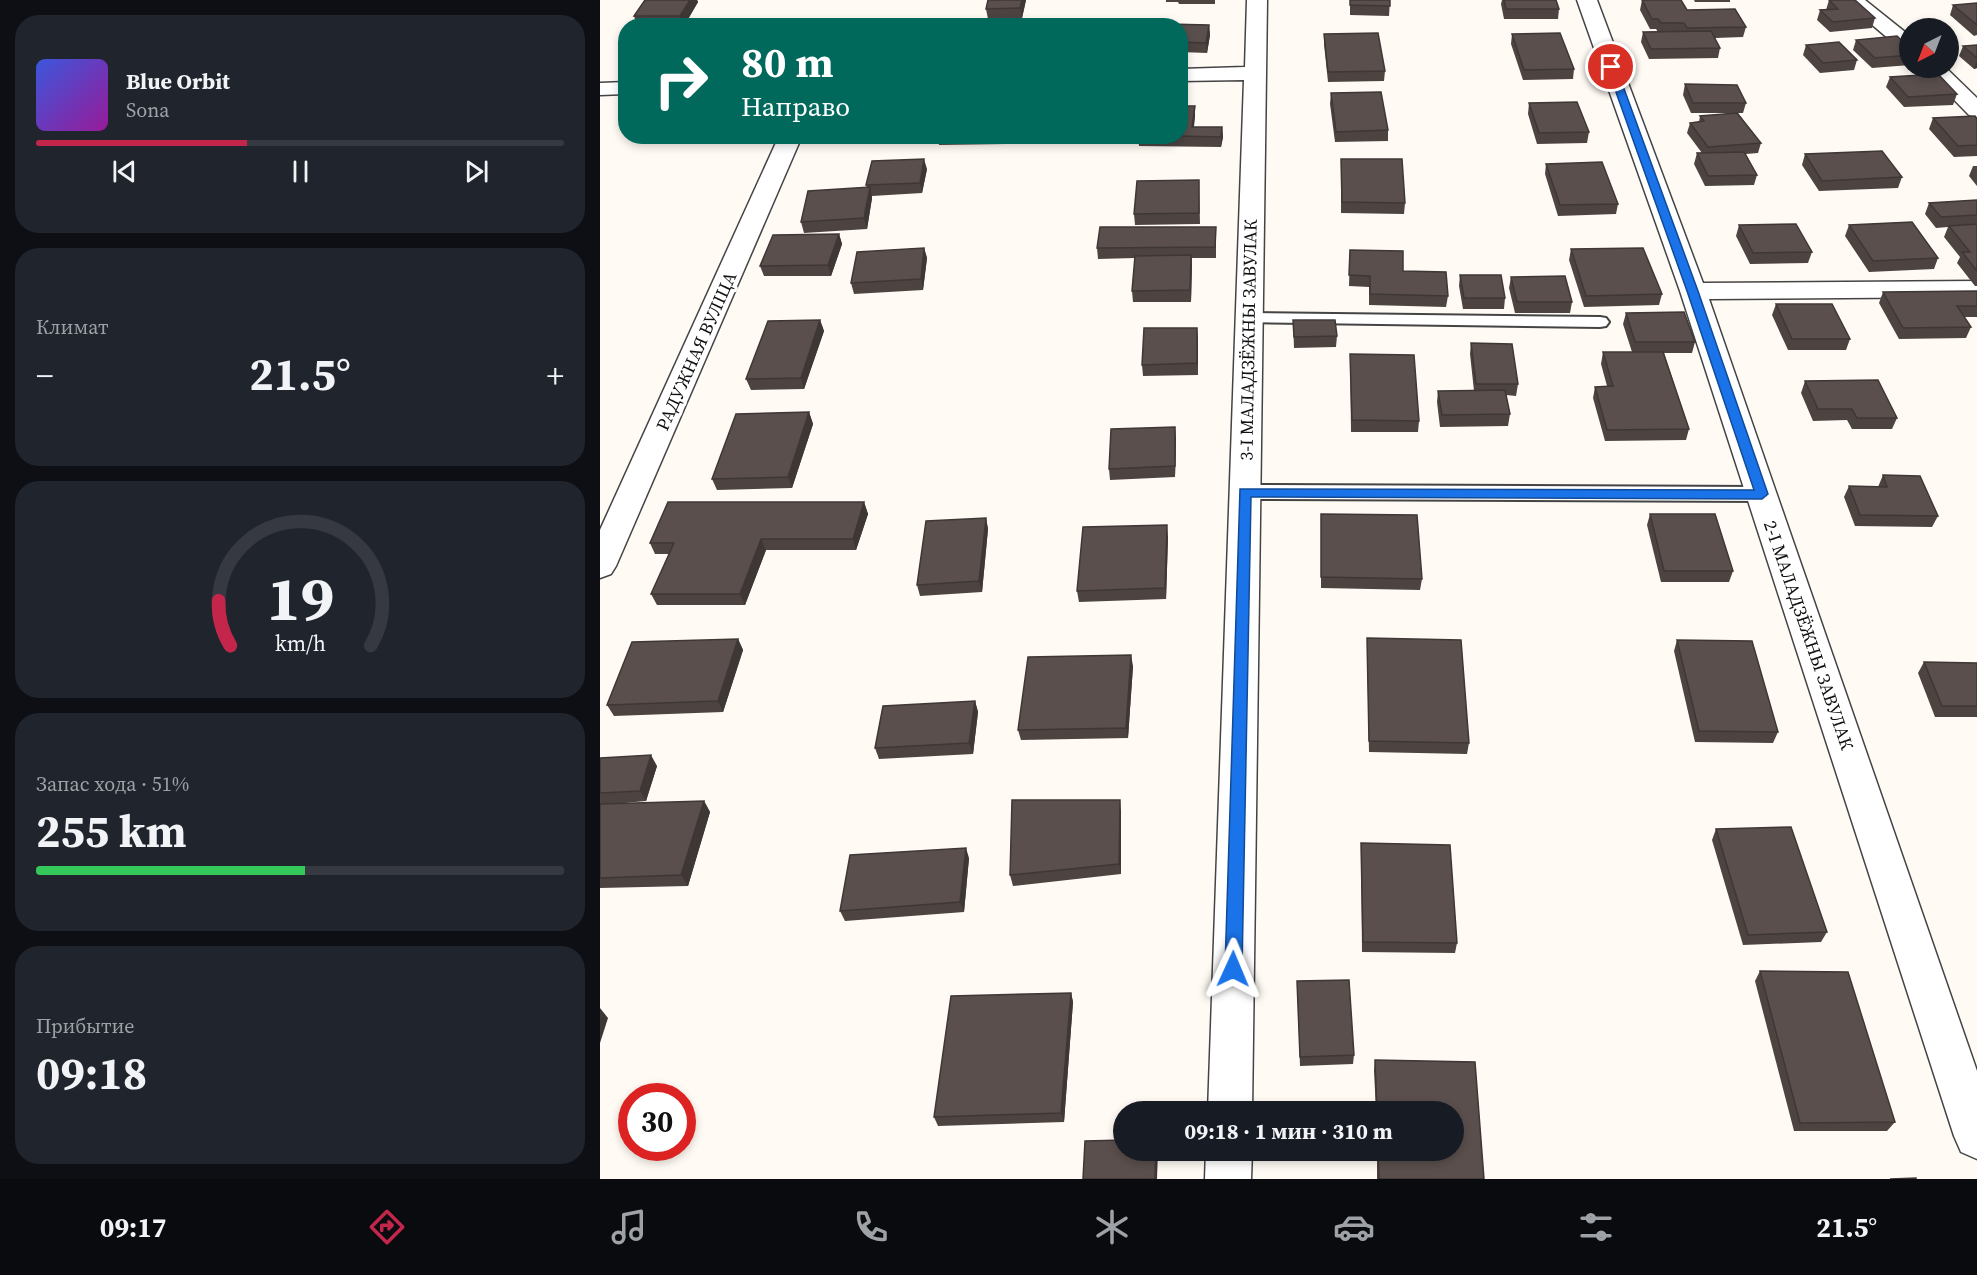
<!DOCTYPE html>
<html lang="ru">
<head>
<meta charset="utf-8">
<style>
	:root { --surface:#171b24; --page:#20242c; --text:#f1f3f6; --muted:#9ea1a6; --line:#363941; --accent:#c4254b }
	body { margin:0; font-family:"Source Serif 4",serif; background:var(--page); color:var(--text); height:100vh; display:flex; flex-direction:column; font-size:22px; white-space:nowrap }
	* { box-sizing:border-box; margin:0 }
	p { font-size:20px; color:var(--muted) }
	.icon { flex:none; width:33px; height:33px; fill:none; stroke:currentColor; stroke-width:2; stroke-linecap:round; stroke-linejoin:round }
	.map { position:relative; flex:1; overflow:hidden }
	.drawer { display:flex; flex-direction:column; gap:15px; padding:15px; background:#0d0f14; width:600px }
	.drawer>* { flex:none }
	.top-card { position:absolute; left:18px; top:18px; width:570px; height:126px; border-radius:24px; box-shadow:0 3px 9px #0003; background:#00695c; color:#fff; overflow:hidden }
	.needle { width:39px; rotate:222deg }
	.fabs { position:absolute; left:1299px; top:18px; display:grid; gap:12px }
	.fabs a { display:grid; place-items:center; width:60px; height:60px; border-radius:50%; background:var(--surface); box-shadow:0 3px 9px #0003; font-size:30px }
	.speed { position:absolute; left:18px; top:1083px; display:flex; gap:12px; font-size:30px; font-weight:700; text-align:center }
	.speed>* { display:grid; place-content:center; width:78px; height:78px; border-radius:50%; background:var(--surface); box-shadow:0 3px 9px #0003; line-height:1 }
	.speed .limit { border:9px solid #d22; background:#fff; color:#111 }
	.pin { position:absolute; display:grid; place-items:center; width:51px; height:51px; color:#fff; margin:-26px; border:3px solid #fff; border-radius:50%; box-shadow:0 2px 6px #0007 }
	.me { position:absolute; width:66px; margin:-33px; rotate:1deg; stroke-linejoin:round; filter:drop-shadow(0 0 4px #0008) }
	.turn { display:flex; align-items:center; gap:21px; height:126px; padding:0 24px; font-size:27px }
	.turn .icon { width:78px; height:78px; stroke-width:2.5 }
	.turn b { display:block; font-size:42px; line-height:51px }
	.big { font-size:45px; font-weight:700; line-height:1.1 }
	.drawer .tile { flex:1; display:flex; flex-direction:column; justify-content:center; gap:9px; min-width:0; padding:0 21px; border-radius:24px; background:var(--page) }
	.drawer .dial { align-items:center; gap:0 }
	.dial svg { height:156px; overflow:visible; fill:none; stroke:var(--line); stroke-width:7; stroke-linecap:round; text-anchor:middle }
	.dial text { fill:var(--text); stroke:none }
	.song { display:flex; align-items:center; gap:18px }
	.cover { width:72px; height:72px; border-radius:9px; background:linear-gradient(135deg,hsl(230 70% 55%),hsl(300 70% 35%)) }
	.played { height:6px; border-radius:3px; background:linear-gradient(90deg,var(--accent) 40%,var(--line) 40%) }
	.keys { display:flex; justify-content:space-around; direction:ltr }
	.heat { display:flex; justify-content:space-between; align-items:center; font-size:33px; direction:ltr }
	.charge { height:9px; border-radius:4px; background:linear-gradient(90deg,#34c759 51%,var(--line) 0) }
	.trip { position:absolute; left:513px; top:1101px; width:351px; height:60px; border-radius:30px; background:var(--surface); box-shadow:0 3px 9px #0003; font-weight:700; line-height:60px; text-align:center }
	.tab-bar { display:flex; height:96px; justify-content:space-around; align-items:center; background:#090b0e; color:var(--muted) }
	.tab-bar .icon { width:42px; height:42px }
	.tab-bar .on { color:var(--accent) }
	.tab-bar b { font-size:27px; color:var(--text) }
	main { display:flex; flex:1; min-height:0 }
	.map>svg:first-child { display:block }
	.lines { fill:none; stroke-linecap:round; stroke-linejoin:round }
	.lane-casing { stroke:#444; stroke-width:4 }
	.street-casing { stroke:#444; stroke-width:3 }
	.lane { fill:#fff; fill-rule:evenodd }
	.street { fill:#fff; fill-rule:evenodd }
	.wall { fill:#4d4442 }
	.shaded-wall { fill:#3f3736 }
	.building { fill:#5a4f4d; stroke:#3f3736; stroke-width:1.5 }
	.route { fill:#1a73e8; stroke:#114b97; stroke-width:1.5 }
	.labels { text-anchor:middle; dominant-baseline:central; stroke-width:6; stroke-linejoin:round; paint-order:stroke }
	.street-label { font-size:18px; fill:#111; stroke:#fff }
</style>
</head>
<body>
<main>
<section class="drawer">
<div class="tile">
<div class="song"><i class="cover"></i><div><b>Blue Orbit</b><p>Sona</p></div></div>
<div class="played"></div>
<div class="keys"><svg class="icon" aria-label="previous" viewBox="0 0 24 24"><path d="M18 5L8 12l10 7zM5 5v14"/></svg><svg class="icon" aria-label="pause" viewBox="0 0 24 24"><path d="M8 5v14M16 5v14"/></svg><svg class="icon" aria-label="next" viewBox="0 0 24 24"><path d="M6 5l10 7-10 7zM19 5v14"/></svg></div>
</div>
<div class="tile"><p>Климат</p>
<div class="heat"><a>−</a><b class="big">21.5°</b><a>+</a></div>
</div>
<div class="tile dial"><svg viewBox="0 0 100 80">
<path d="M14 69A42 42 0 1 1 86 69"/>
<path d="M14 69A42 42 0 0 1 8 46" stroke="#c4254b"/>
<text x="50" y="56" font-size="32" font-weight="700">19</text>
<text x="50" y="72" font-size="11">km/h</text>
</svg></div>
<div class="tile"><p>Запас хода · 51%</p><b class="big">255 km</b><div class="charge"></div></div>
<div class="tile"><p>Прибытие</p><b class="big">09:18</b></div>
</section>
<div class="map">
<svg width="1377" height="1179" viewBox="0 0 1377 1179">
	<rect width="100%" height="100%" fill="#fffbf4"/>
	<g class="lines">
		<g class="lane-casing">
			<g id="lane">
				<polygon points="648,313 1000,317 1006,318 1009,322 1006,326 1000,327 642,322 639,318 642,314"/>
				<polygon points="645,485 1162,487 1169,489 1173,494 1169,499 1162,501 645,499 638,497 635,492 638,487"/>
			</g>
		</g>
		<g class="street-casing">
			<g id="street">
				<polygon points="647,0 667,0 652,1112 608,1112 644,80 580,81 580,69 645,67"/>
				<polygon points="977,0 997,0 1103,283 1377,281 1377,297 1109,299 1377,1071 1377,1159 1361,1152 1354,1136 1080,291"/>
				<polygon points="1243,0 1265,0 1310,36 1310,53 1303,51"/>
				<polygon points="1323,68 1346,68 1377,98 1377,117 1369,115"/>
				<polygon points="26,82 26,94 0,95 0,83"/>
				<polygon points="179,136 202,136 16,566 11,574 0,578 0,530"/>
				<polygon points="606,1150 652,1150 651,1179 605,1179"/>
			</g>
		</g>
		<use href="#lane" class="lane"/>
		<use href="#street" class="street"/>
	</g>
	<g class="wall">
		<polygon points="45,0 97,0 98,2 84,26 37,26 34,16"/>
		<polygon points="426,0 422,18 388,19 386,9"/>
		<polygon points="566,0 615,0 615,4 579,4 578,2 566,2"/>
		<polygon points="750,0 790,0 789,16 750,15"/>
		<polygon points="902,0 956,0 959,9 958,19 904,19 901,4"/>
		<polygon points="1042,0 1087,10 1146,27 1143,37 1115,38 1120,48 1118,58 1049,59 1041,42 1043,32 1058,32 1056,29 1050,29 1040,10"/>
		<polygon points="1094,0 1130,0 1130,2 1095,2"/>
		<polygon points="1229,0 1275,18 1272,28 1230,32 1217,20 1220,10 1226,10"/>
		<polygon points="1377,3 1377,35 1374,36 1350,15 1353,5"/>
		<polygon points="609,25 610,35 607,53 580,52 580,26"/>
		<polygon points="724,34 785,71 784,81 728,82 724,44"/>
		<polygon points="912,34 974,69 973,79 923,80 911,44"/>
		<polygon points="1256,40 1310,48 1310,65 1272,68 1253,50"/>
		<polygon points="1206,45 1257,60 1254,70 1220,73 1203,55"/>
		<polygon points="1377,45 1377,68 1374,69 1359,56 1363,46"/>
		<polygon points="26,52 26,70 25,70 21,60"/>
		<polygon points="1290,77 1357,94 1353,105 1304,107 1286,87"/>
		<polygon points="1085,84 1146,103 1143,113 1138,113 1161,143 1158,153 1146,154 1157,175 1154,185 1105,186 1094,164 1097,153 1102,153 1087,133 1090,123 1099,122 1100,116 1133,113 1091,113 1083,95"/>
		<polygon points="731,93 788,130 788,141 735,142 730,104"/>
		<polygon points="929,103 989,132 987,143 937,144 928,114"/>
		<polygon points="595,116 594,127 622,127 623,137 621,147 539,146 538,136 580,136"/>
		<polygon points="1333,118 1377,119 1377,156 1354,157 1329,129"/>
		<polygon points="338,136 407,136 406,144 339,145"/>
		<polygon points="1205,154 1302,177 1298,188 1219,191 1202,165"/>
		<polygon points="741,159 805,203 804,214 741,213"/>
		<polygon points="946,164 1018,204 1016,214 958,216 945,174"/>
		<polygon points="1373,166 1377,166 1377,186 1369,176"/>
		<polygon points="327,169 322,193 272,196 272,198 267,229 204,233 201,222 267,188 266,185"/>
		<polygon points="599,180 600,224 535,225 534,214"/>
		<polygon points="1377,200 1377,286 1375,286 1357,263 1360,257 1344,237 1348,227 1336,228 1325,214 1329,203"/>
		<polygon points="1139,225 1212,252 1208,263 1150,264 1136,236"/>
		<polygon points="1249,225 1338,258 1334,269 1269,272 1245,236"/>
		<polygon points="239,234 242,244 231,276 164,276 160,266"/>
		<polygon points="616,237 616,258 592,258 591,302 533,302 532,291 535,258 498,259 497,248"/>
		<polygon points="324,248 327,258 323,290 254,294 251,283"/>
		<polygon points="971,249 1062,294 1059,305 984,307 969,260"/>
		<polygon points="750,250 803,271 848,296 846,307 769,305 769,287 749,286"/>
		<polygon points="860,275 905,298 904,309 863,309 859,286"/>
		<polygon points="911,277 972,302 970,313 915,313 909,288"/>
		<polygon points="1283,292 1377,306 1377,317 1364,317 1371,327 1366,338 1299,339 1279,303"/>
		<polygon points="1176,304 1250,339 1246,350 1188,350 1172,315"/>
		<polygon points="1026,313 1095,342 1092,353 1064,353 1089,429 1086,440 1005,441 993,398 995,387 1007,386 1001,364 1003,352 1032,352 1023,324"/>
		<polygon points="220,320 224,331 204,389 151,390 146,379"/>
		<polygon points="693,320 737,336 736,347 694,348"/>
		<polygon points="597,328 598,375 543,376 542,365"/>
		<polygon points="871,343 918,384 916,396 906,395 910,414 908,426 840,427 837,402 838,391 874,391 870,354"/>
		<polygon points="750,354 819,421 818,432 751,432"/>
		<polygon points="1205,381 1297,418 1292,429 1252,429 1247,420 1213,421 1201,393"/>
		<polygon points="209,412 213,424 192,488 117,490 112,479"/>
		<polygon points="576,438 575,477 510,480 509,469"/>
		<polygon points="1283,475 1338,516 1332,527 1255,526 1244,497 1249,486 1278,487"/>
		<polygon points="264,502 268,514 256,550 166,550 145,605 57,605 51,594 69,554 55,554 50,543"/>
		<polygon points="721,514 822,579 820,590 721,588"/>
		<polygon points="1050,514 1133,571 1129,582 1061,582 1047,525"/>
		<polygon points="386,518 388,529 382,592 320,596 317,585"/>
		<polygon points="568,537 566,599 479,602 477,591"/>
		<polygon points="767,638 869,743 867,754 769,752 767,649"/>
		<polygon points="138,639 143,650 123,712 14,716 7,705"/>
		<polygon points="1077,640 1178,732 1173,743 1095,742 1074,651"/>
		<polygon points="1324,662 1377,663 1377,718 1377,717 1335,717 1318,673"/>
		<polygon points="533,666 528,738 421,740 418,730"/>
		<polygon points="375,701 378,712 373,754 279,759 275,748"/>
		<polygon points="0,758 57,766 46,801 14,804 104,801 110,812 88,886 0,888"/>
		<polygon points="521,811 521,874 413,886 410,875"/>
		<polygon points="1116,829 1227,932 1221,942 1143,945 1112,840"/>
		<polygon points="761,843 857,943 855,953 762,952 761,853"/>
		<polygon points="369,858 364,912 245,921 240,911"/>
		<polygon points="1160,971 1295,1122 1287,1131 1194,1131 1155,981"/>
		<polygon points="697,981 754,1055 753,1064 700,1066"/>
		<polygon points="471,993 473,1002 464,1122 338,1126 334,1117"/>
		<polygon points="775,1060 875,1062 884,1179 777,1179 777,1150 854,1150 854,1112 776,1112 774,1070"/>
	</g>
	<g class="shaded-wall">
		<polygon points="90,0 97,0 98,2 84,26 80,16"/>
		<polygon points="422,0 426,0 422,18 420,8"/>
		<polygon points="609,25 610,35 607,53 606,43"/>
		<polygon points="1377,60 1377,68 1374,69"/>
		<polygon points="595,106 595,116 592,137 592,127"/>
		<polygon points="622,127 623,137 621,147 621,137"/>
		<polygon points="324,159 327,169 322,193 320,183"/>
		<polygon points="270,187 272,198 267,229 264,218"/>
		<polygon points="239,234 242,244 231,276 228,265"/>
		<polygon points="324,248 327,258 323,290 321,279"/>
		<polygon points="591,255 592,266 591,302 590,290"/>
		<polygon points="220,320 224,331 204,389 201,378"/>
		<polygon points="597,328 598,339 598,375 597,363"/>
		<polygon points="209,412 213,424 192,488 188,477"/>
		<polygon points="575,427 576,438 575,477"/>
		<polygon points="264,502 268,514 256,550 253,539"/>
		<polygon points="386,518 388,529 382,592 379,581"/>
		<polygon points="567,525 568,537 566,599 565,588"/>
		<polygon points="161,539 166,550 145,605 140,594"/>
		<polygon points="138,639 143,650 123,712 118,701"/>
		<polygon points="531,655 533,666 528,738 526,728"/>
		<polygon points="375,701 378,712 373,754 369,743"/>
		<polygon points="51,755 57,766 46,801 40,791"/>
		<polygon points="520,800 521,811 521,874 519,864"/>
		<polygon points="104,801 110,812 88,886 81,875"/>
		<polygon points="366,848 369,858 364,912 360,902"/>
		<polygon points="471,993 473,1002 464,1122 461,1113"/>
		<polygon points="0,1008 8,1018 0,1043"/>
		<polygon points="556,1150 558,1150 557,1179 555,1179"/>
	</g>
	<g class="building">
		<polygon points="45,0 90,0 80,16 34,16"/>
		<polygon points="388,0 422,0 420,8 386,9"/>
		<polygon points="750,0 790,0 790,6 750,5"/>
		<polygon points="904,0 956,0 959,9 906,9"/>
		<polygon points="1042,0 1081,0 1087,10 1135,9 1146,27 1087,28 1084,23 1061,23 1058,19 1052,19"/>
		<polygon points="1229,0 1255,0 1275,18 1233,22 1220,10 1238,9"/>
		<polygon points="1377,3 1377,25 1353,5"/>
		<polygon points="567,24 609,25 606,43 580,42 580,26 566,26"/>
		<polygon points="1111,31 1120,48 1051,49 1043,32"/>
		<polygon points="778,33 785,71 728,72 724,34"/>
		<polygon points="960,33 974,69 924,70 912,34"/>
		<polygon points="1297,36 1310,48 1310,55 1275,58 1256,40"/>
		<polygon points="1239,42 1257,60 1223,63 1206,45"/>
		<polygon points="1377,45 1377,58 1363,46"/>
		<polygon points="26,52 26,60 21,60"/>
		<polygon points="1338,74 1357,94 1308,97 1290,77"/>
		<polygon points="1085,84 1137,85 1146,103 1093,103"/>
		<polygon points="781,92 788,130 736,132 731,93"/>
		<polygon points="977,102 989,132 939,133 929,103"/>
		<polygon points="580,106 595,106 592,127 622,127 621,137 580,136"/>
		<polygon points="1137,113 1161,143 1108,147 1090,123 1104,121 1100,116"/>
		<polygon points="1375,116 1377,119 1377,145 1358,146 1333,118"/>
		<polygon points="1282,151 1302,177 1222,181 1205,154"/>
		<polygon points="1144,152 1157,175 1108,176 1097,153"/>
		<polygon points="324,159 320,183 266,185 272,161"/>
		<polygon points="741,159 802,159 805,203 742,202"/>
		<polygon points="1002,162 1018,204 960,205 946,164"/>
		<polygon points="599,180 599,213 534,214 537,181"/>
		<polygon points="270,187 264,218 201,222 208,191"/>
		<polygon points="1377,200 1377,215 1341,217 1329,203"/>
		<polygon points="1312,222 1338,258 1273,261 1249,225"/>
		<polygon points="1196,224 1212,252 1153,253 1139,225"/>
		<polygon points="1377,224 1377,271 1362,252 1370,252 1349,226"/>
		<polygon points="500,227 616,227 615,247 497,248"/>
		<polygon points="239,234 228,265 160,266 173,235"/>
		<polygon points="324,248 321,279 251,283 257,252"/>
		<polygon points="1043,248 1062,294 986,296 971,249"/>
		<polygon points="750,250 803,251 803,271 846,272 848,296 770,294 770,276 749,275"/>
		<polygon points="591,255 590,290 532,291 535,256"/>
		<polygon points="860,275 901,275 905,298 864,298"/>
		<polygon points="965,276 972,302 917,302 911,277"/>
		<polygon points="1377,291 1377,306 1357,306 1371,327 1303,328 1283,292"/>
		<polygon points="1176,304 1232,304 1250,339 1192,339"/>
		<polygon points="1084,312 1095,342 1035,342 1026,313"/>
		<polygon points="220,320 201,378 146,379 168,321"/>
		<polygon points="693,320 735,320 737,336 694,337"/>
		<polygon points="544,328 597,328 597,363 542,365"/>
		<polygon points="871,343 912,344 918,384 876,384"/>
		<polygon points="1003,352 1063,352 1089,429 1007,430 995,387 1013,386"/>
		<polygon points="750,354 814,355 819,421 752,420"/>
		<polygon points="1278,380 1297,418 1257,418 1252,409 1218,409 1205,381"/>
		<polygon points="905,390 910,414 842,415 838,391"/>
		<polygon points="209,412 188,477 112,479 136,414"/>
		<polygon points="575,427 575,466 509,469 511,429"/>
		<polygon points="1283,475 1320,476 1338,516 1260,515 1249,486 1287,487"/>
		<polygon points="68,502 264,502 253,539 161,539 140,594 51,594 74,543 50,543"/>
		<polygon points="721,514 817,515 822,579 721,577"/>
		<polygon points="1050,514 1115,514 1133,571 1064,571"/>
		<polygon points="386,518 379,581 317,585 326,521"/>
		<polygon points="567,525 565,588 477,591 483,527"/>
		<polygon points="767,638 861,640 869,743 769,741"/>
		<polygon points="138,639 118,701 7,705 32,642"/>
		<polygon points="1077,640 1152,641 1178,732 1099,731"/>
		<polygon points="531,655 526,728 418,730 428,657"/>
		<polygon points="1324,662 1377,663 1377,706 1342,706"/>
		<polygon points="375,701 369,743 275,748 283,706"/>
		<polygon points="51,755 40,791 0,793 0,758"/>
		<polygon points="412,800 520,800 519,864 410,875"/>
		<polygon points="104,801 81,875 0,878 0,804"/>
		<polygon points="1191,827 1227,932 1148,935 1116,829"/>
		<polygon points="761,843 850,845 857,943 763,942"/>
		<polygon points="366,848 360,902 240,911 250,855"/>
		<polygon points="1160,971 1248,972 1295,1122 1200,1123"/>
		<polygon points="749,980 754,1055 700,1057 697,981"/>
		<polygon points="471,993 461,1113 334,1117 351,996"/>
		<polygon points="775,1060 875,1062 884,1179 779,1179 778,1150 854,1150 854,1112 777,1112"/>
		<polygon points="524,1140 524,1150 556,1150 555,1179 483,1179 485,1141"/>
		<polygon points="1316,1178 1316,1179 1290,1179"/>
	</g>
	<polygon class="route" points="1008,65 1016,67 1098,291 1168,494 1162,499 651,497 642,969 639,974 633,977 627,974 625,969 640,489 1154,490 1087,291 1007,67"/>
	<g class="labels">
		<g class="street-label">
			<text transform="translate(648 340) rotate(-89)">3-І МАЛАДЗЁЖНЫ ЗАВУЛАК</text>
			<text transform="translate(96 351) rotate(-66)">РАДУЖНАЯ ВУЛІЦА</text>
			<text transform="translate(1209 635) rotate(71)">2-І МАЛАДЗЁЖНЫ ЗАВУЛАК</text>
		</g>
	</g>
</svg>
<div class="fabs">
<a><svg class="needle" viewBox="-14 -14 28 28"><path d="M0-13l5 13h-10z" fill="#e53935"/><path d="M0 13l5-13h-10z" fill="#9ea1a6"/></svg></a>
</div>
<div class="speed"><div class="limit">30</div></div>
<div class="pin" style="left:1011px;top:67px;background:#d93025"><svg class="icon" aria-label="arrive" viewBox="0 0 24 24"><path d="M6 21V4h12l-3 4 3 4H6"/></svg></div>
<svg class="me" style="left:633px;top:969px" viewBox="-20 -20 40 40"><path d="M0-17L14 15 0 8-14 15z" fill="#1a73e8" stroke="#fff" stroke-width="4"/></svg>
<div class="trip">09:18 · 1 мин · 310 m</div>
<div class="top-card">
<div class="turn"><svg class="icon" aria-label="right" viewBox="0 0 24 24"><path d="M7 20v-9h11M14 6l5 5-5 5"/></svg><div><b>80 m</b>Направо</div></div>
</div>
</div>
</main>
<nav class="tab-bar">
<b>09:17</b>
<svg class="icon on" aria-label="directions" viewBox="0 0 24 24"><path d="M12 3l9 9-9 9-9-9zM9 14v-3h6M13 9l2 2-2 2"/></svg>
<svg class="icon" aria-label="music" viewBox="0 0 24 24"><path d="M9 18V5l10-2v13"/><circle cx="6" cy="18" r="3"/><circle cx="16" cy="16" r="3"/></svg>
<svg class="icon" aria-label="phone" viewBox="0 0 24 24"><path d="M5 4h4l2 5-3 2q2 4 5 5l2-3 5 2v4C11 20 4 13 5 4z"/></svg>
<svg class="icon" aria-label="climate" viewBox="0 0 24 24"><path d="M12 3v18M4 7l16 10M4 17L20 7"/></svg>
<svg class="icon" aria-label="car" viewBox="0 0 24 24"><path d="M5 17H2v-5l4-1 3-4h7l3 4 3 1v5h-3M9 17h6M6 11h13"/><circle cx="7" cy="17" r="2"/><circle cx="17" cy="17" r="2"/></svg>
<svg class="icon" aria-label="filters" viewBox="0 0 24 24"><path d="M4 7h16M4 17h16"/><circle cx="9" cy="7" r="2"/><circle cx="15" cy="17" r="2"/></svg>
<b>21.5°</b>
</nav>
</body>
</html>
